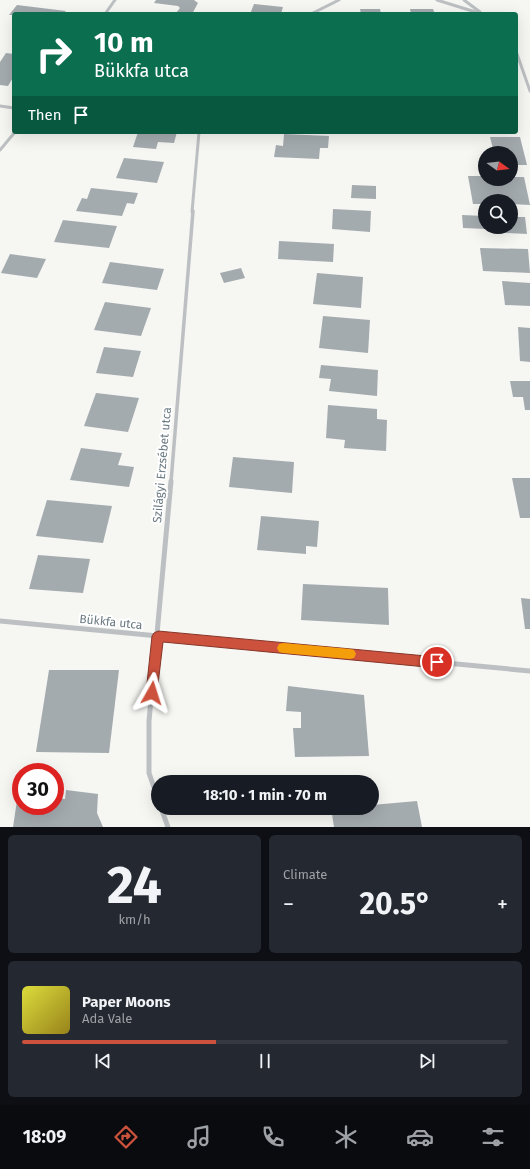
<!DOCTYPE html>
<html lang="en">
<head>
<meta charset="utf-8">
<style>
	:root { --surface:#171b24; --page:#242831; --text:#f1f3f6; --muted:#9ea1a6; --line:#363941; --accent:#cd523d }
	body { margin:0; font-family:"Fira Sans",sans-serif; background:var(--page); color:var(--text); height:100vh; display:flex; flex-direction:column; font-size:15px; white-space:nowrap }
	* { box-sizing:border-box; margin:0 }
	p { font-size:13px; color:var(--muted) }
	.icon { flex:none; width:22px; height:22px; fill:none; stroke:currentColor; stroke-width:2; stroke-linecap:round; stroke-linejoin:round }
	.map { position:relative; height:827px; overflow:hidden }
	.drawer { display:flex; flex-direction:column; gap:8px; padding:8px; background:#0d0f14; flex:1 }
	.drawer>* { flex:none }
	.banner { position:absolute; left:12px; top:12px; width:506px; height:122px; border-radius:4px; box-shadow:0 4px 16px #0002; background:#0b6e4f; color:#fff; overflow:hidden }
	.needle { width:26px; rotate:105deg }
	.controls { position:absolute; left:478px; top:146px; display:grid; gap:8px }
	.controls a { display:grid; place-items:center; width:40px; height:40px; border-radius:50%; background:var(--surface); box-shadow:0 4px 16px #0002; font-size:20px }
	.speed { position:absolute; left:12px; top:763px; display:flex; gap:8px; font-size:20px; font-weight:700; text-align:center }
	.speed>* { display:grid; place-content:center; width:52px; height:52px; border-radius:50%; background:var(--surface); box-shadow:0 4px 16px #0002; line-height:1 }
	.speed .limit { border:6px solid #d22; background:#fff; color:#111 }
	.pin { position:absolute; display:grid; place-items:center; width:34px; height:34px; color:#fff; margin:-17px; border:2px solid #fff; border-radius:50%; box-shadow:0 1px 4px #0007 }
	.me { position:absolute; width:44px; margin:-22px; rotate:6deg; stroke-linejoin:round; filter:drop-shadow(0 0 3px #0008) }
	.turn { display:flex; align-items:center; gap:14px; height:84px; padding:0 16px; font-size:18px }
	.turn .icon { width:52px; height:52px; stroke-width:2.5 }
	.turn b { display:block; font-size:28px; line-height:34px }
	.then { display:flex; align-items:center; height:38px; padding:0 16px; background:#0003; gap:8px; font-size:15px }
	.big { font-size:30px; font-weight:700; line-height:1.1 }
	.drawer .card { flex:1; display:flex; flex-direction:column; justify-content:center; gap:6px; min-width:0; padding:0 14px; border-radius:6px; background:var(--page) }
	.drawer .dial { align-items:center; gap:0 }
	.dial b { font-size:52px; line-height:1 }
	.song { display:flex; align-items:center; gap:12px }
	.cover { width:48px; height:48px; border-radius:6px; background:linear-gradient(135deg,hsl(60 70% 55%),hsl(50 70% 35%)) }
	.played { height:4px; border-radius:2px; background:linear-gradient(90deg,var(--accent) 40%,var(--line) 40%) }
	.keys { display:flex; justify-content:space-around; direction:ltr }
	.heat { display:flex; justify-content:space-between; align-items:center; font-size:22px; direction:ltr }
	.drawer .tiles { flex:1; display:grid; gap:8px; grid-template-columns:1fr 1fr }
	.card:last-child { grid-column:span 2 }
	.trip { position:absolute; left:151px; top:775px; width:228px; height:40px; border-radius:20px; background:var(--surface); box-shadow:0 4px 16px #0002; font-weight:700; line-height:40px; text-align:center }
	.dock { display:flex; height:64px; justify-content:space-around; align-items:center; background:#090b0e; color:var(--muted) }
	.dock .icon { width:28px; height:28px }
	.dock .on { color:var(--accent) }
	.dock b { font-size:18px; color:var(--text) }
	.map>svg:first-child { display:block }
	.building { fill:#a4abaf }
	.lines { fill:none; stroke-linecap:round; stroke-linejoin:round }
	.street-far2 { stroke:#bcc0c2; stroke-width:3 }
	.street-far1 { stroke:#bcc0c2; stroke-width:3.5 }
	.street { stroke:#bcc0c2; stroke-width:5 }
	.route { fill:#cd523d; stroke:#853528 }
	.slow { fill:#f59e0b }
	.labels { text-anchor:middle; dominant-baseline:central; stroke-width:4; stroke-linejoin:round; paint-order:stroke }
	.street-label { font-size:12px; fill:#697880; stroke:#fff }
</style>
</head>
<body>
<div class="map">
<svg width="530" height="827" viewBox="0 0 530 827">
	<rect width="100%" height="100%" fill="#f6f6f3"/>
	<g class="building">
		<polygon points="156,0 194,0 198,3 192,14 184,14 176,13 180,8 178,6 154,3"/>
		<polygon points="254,4 283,7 281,14 250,14"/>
		<polygon points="17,5 66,11 63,14 9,15"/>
		<polygon points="360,9 380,9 381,14 361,14"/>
		<polygon points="410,9 433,9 435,14 411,14"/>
		<polygon points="6,53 14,54 14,76 8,86 0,85 0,62"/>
		<polygon points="138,132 177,132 174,143 158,142 156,149 133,147"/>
		<polygon points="284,134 329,136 328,148 320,148 319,159 274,157 276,145 283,146"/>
		<polygon points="490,137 520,137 527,165 511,165 511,153 494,153"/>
		<polygon points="124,158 164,162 157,183 116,178"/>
		<polygon points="468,176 485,176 485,179 511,179 511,177 524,177 530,205 511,204 511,201 485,201 485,204 473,204"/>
		<polygon points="352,185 376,186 376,199 351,198"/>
		<polygon points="91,188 138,193 134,204 127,203 122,216 76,211 82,198 87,199"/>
		<polygon points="333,209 371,211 370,232 332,229"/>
		<polygon points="462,215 485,216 485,227 511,227 511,217 525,217 527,234 488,232 487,229 463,228"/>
		<polygon points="63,220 117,226 109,248 54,242"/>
		<polygon points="279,241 334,244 333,262 278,259"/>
		<polygon points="480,248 528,249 530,273 483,271"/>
		<polygon points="10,254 46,259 37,278 1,273"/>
		<polygon points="110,262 164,269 157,290 102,283"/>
		<polygon points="241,268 245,278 224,283 220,273"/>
		<polygon points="317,273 363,277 361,308 313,304"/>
		<polygon points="502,281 530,283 530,306 505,305"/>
		<polygon points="105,302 151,308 141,336 94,330"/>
		<polygon points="323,316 370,320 368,353 319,348"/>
		<polygon points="518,327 530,328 530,362 520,361"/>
		<polygon points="104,347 141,351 133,377 96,373"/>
		<polygon points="321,365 378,370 377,396 329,391 331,379 319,378"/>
		<polygon points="510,381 530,381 530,410 525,410 523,397 513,397"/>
		<polygon points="96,393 139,398 128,432 84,426"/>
		<polygon points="328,405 377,409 377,419 387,420 386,451 344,448 345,440 326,438"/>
		<polygon points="81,448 122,453 118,465 134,467 129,487 70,480"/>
		<polygon points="233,457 294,462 292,493 229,487"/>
		<polygon points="512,478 530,478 530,518 520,518"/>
		<polygon points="47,500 112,506 103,543 36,536"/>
		<polygon points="261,516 319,521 317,547 306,546 306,554 257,550"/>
		<polygon points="38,555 90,559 83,593 29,589"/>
		<polygon points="303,584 388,588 389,625 301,620"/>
		<polygon points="521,598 530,599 530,629 525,629"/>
		<polygon points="49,670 119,670 109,753 36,752"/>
		<polygon points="288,686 364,695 369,756 295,757 293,728 301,728 301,712 286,711"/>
		<polygon points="66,790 98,794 97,813 103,827 13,827 18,794 21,794 21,806 55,806 55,798 65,799"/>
		<polygon points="417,801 422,827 334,827 331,808 372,808 372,805"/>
		<polygon points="211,808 237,808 237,814 210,814"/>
	</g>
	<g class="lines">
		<g class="street-far2">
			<polyline points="437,0 482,14"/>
			<polyline points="464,0 480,12"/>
			<polyline points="105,14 115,0"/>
			<polyline points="311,14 339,0"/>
			<polyline points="516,51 530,91"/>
			<polyline points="0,106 14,108"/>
			<polyline points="0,150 15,132"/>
			<polyline points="192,212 199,132"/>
		</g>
		<polyline class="street-far1" points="171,482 193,211"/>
		<g class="street">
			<polyline points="0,621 530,671"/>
			<polyline points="158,799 149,773 149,721 171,481"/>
			<polyline points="161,808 168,827"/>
		</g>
	</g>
	<polygon class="route" points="158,631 437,657 441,658 442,662 441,666 437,668 163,642 157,693 156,697 152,698 148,697 146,693 152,636 154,633"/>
	<polygon class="slow" points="283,643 350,649 354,650 356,654 354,658 350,659 283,653 279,652 277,648 279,644"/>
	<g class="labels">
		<g class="street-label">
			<text transform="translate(162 465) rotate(-85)">Szilágyi Erzsébet utca</text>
			<text transform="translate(111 622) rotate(6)">Bükkfa utca</text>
		</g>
	</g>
</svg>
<div class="controls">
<a><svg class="needle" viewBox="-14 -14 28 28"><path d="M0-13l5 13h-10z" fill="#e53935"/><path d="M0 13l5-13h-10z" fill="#9ea1a6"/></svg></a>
<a><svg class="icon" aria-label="search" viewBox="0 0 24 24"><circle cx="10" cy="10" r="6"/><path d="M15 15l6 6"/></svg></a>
</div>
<div class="speed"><div class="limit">30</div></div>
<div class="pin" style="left:437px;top:662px;background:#d93025"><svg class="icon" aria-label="arrive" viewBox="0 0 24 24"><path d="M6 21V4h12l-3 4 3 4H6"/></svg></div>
<svg class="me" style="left:152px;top:693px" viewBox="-20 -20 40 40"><path d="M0-17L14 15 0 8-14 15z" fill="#cd523d" stroke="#fff" stroke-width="4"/></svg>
<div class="trip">18:10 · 1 min · 70 m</div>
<div class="banner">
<div class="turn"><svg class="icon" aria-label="right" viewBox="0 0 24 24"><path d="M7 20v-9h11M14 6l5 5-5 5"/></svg><div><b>10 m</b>Bükkfa utca</div></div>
<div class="then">Then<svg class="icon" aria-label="arrive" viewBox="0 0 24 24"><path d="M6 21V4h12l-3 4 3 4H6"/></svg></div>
</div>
</div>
<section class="drawer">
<div class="tiles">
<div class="card dial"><b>24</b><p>km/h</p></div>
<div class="card"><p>Climate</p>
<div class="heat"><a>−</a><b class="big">20.5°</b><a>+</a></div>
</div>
<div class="card">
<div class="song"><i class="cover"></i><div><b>Paper Moons</b><p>Ada Vale</p></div></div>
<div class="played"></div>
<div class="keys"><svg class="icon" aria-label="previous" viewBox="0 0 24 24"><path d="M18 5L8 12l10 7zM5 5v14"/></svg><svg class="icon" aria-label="pause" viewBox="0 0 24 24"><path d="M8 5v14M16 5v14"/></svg><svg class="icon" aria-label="next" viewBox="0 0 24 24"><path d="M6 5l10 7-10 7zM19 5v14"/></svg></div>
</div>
</div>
</section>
<nav class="dock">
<b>18:09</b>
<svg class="icon on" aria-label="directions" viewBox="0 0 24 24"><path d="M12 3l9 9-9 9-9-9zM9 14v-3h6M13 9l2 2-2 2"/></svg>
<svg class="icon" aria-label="music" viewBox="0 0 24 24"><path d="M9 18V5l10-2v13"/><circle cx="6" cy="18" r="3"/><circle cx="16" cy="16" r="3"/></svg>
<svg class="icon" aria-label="phone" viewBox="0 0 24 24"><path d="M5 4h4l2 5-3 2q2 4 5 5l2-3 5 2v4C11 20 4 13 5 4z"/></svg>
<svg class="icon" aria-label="climate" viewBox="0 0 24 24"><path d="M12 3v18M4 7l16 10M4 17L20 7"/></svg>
<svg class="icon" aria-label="car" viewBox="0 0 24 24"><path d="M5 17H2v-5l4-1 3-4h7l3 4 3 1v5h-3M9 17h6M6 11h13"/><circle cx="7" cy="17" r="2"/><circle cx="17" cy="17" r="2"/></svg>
<svg class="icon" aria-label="filters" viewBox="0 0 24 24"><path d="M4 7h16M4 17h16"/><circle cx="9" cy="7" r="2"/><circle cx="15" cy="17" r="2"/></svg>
</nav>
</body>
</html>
